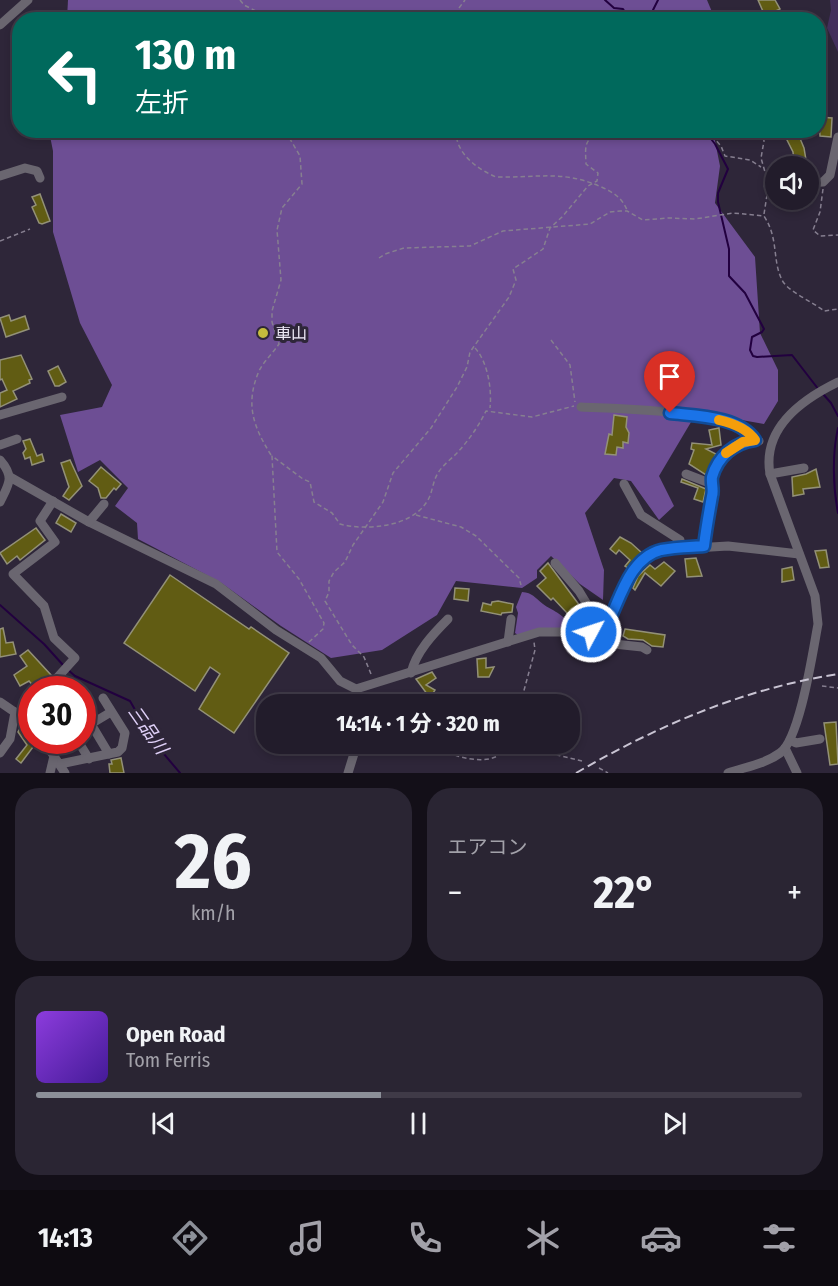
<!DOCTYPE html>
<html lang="ja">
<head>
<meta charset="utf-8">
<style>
	:root { --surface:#221c2b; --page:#2a2533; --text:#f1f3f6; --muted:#a2a1a9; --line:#3f3a47; --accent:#8c9099 }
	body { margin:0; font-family:"Fira Sans Condensed","Noto Sans JP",sans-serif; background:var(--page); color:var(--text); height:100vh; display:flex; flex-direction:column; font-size:22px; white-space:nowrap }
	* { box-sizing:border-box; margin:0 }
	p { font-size:20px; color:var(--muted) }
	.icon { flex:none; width:33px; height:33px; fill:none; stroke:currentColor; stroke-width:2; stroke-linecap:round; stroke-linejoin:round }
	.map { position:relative; height:773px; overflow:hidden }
	.drawer { display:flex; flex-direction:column; gap:15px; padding:15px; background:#130f18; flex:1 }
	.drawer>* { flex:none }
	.hud { position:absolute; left:12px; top:12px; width:814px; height:126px; border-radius:24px; box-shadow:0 3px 9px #0003,0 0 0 2px var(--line); background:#00695c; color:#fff; overflow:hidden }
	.controls { position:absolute; left:765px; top:156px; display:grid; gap:12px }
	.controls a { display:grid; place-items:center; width:54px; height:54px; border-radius:50%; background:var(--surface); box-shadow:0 3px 9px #0003,0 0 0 2px var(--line); font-size:30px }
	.speed { position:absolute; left:18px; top:676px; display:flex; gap:12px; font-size:30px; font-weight:700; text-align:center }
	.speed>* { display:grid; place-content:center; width:78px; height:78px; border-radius:50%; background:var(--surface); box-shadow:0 3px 9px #0003,0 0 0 2px var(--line); line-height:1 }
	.speed .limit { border:9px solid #d22; background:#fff; color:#111 }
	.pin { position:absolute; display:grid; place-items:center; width:51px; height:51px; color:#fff; margin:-62px -26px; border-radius:50% 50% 50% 0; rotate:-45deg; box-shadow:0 0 6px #0007 }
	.pin .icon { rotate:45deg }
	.me { position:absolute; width:66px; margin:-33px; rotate:50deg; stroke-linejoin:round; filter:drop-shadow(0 0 4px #0008) }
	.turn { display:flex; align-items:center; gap:21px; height:126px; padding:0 24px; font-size:27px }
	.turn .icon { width:78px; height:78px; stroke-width:2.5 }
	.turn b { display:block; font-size:42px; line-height:51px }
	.big { font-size:45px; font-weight:700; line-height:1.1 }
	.drawer .tile { flex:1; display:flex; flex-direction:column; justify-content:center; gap:9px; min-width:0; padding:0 21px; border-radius:24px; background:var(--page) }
	.drawer .dial { align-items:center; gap:0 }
	.dial b { font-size:78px; line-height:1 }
	.song { display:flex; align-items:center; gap:18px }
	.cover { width:72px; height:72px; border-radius:9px; background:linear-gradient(135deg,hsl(270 70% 55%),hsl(260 70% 35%)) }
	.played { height:6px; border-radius:3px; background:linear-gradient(90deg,var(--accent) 45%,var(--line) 45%) }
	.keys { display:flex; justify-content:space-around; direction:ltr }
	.heat { display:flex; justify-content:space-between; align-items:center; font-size:33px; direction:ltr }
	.drawer .tiles { flex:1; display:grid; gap:15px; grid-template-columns:1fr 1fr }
	.tile:last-child { grid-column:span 2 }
	.trip { position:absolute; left:256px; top:694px; width:324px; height:60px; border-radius:24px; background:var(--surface); box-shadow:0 3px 9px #0003,0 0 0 2px var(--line); font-weight:700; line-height:60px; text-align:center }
	.tab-bar { display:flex; height:96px; justify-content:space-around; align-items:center; background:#0e0b11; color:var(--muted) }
	.tab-bar .icon { width:42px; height:42px }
	.tab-bar .selected { color:var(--accent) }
	.tab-bar b { font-size:27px; color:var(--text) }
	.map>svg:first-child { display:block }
	.green { fill:#432f5c }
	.forest { fill:#6d4e94 }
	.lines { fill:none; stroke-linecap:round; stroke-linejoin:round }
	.stream { stroke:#22003f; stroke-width:2 }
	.building { fill:#615c13; stroke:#939178; stroke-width:1.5 }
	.path { stroke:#867f90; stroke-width:1.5; stroke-dasharray:4.5 3; stroke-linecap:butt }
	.minor { stroke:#6a6670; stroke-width:9 }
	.rail { stroke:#c9c4d3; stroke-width:2; stroke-dasharray:9 4.5; stroke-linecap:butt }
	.route-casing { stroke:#114b97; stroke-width:15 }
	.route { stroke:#1a73e8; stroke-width:10 }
	.slow { stroke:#f59e0b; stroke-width:10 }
	.poi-dot { fill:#c5bc3d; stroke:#2e2639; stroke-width:2 }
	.labels { text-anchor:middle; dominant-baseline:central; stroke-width:6; stroke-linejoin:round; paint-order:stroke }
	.poi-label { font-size:16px; fill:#ede9f6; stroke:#2e2639; text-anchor:start }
	.water-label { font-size:18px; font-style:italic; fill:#e0d1f9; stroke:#2e2639 }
</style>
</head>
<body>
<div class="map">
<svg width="838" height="773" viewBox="0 0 838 773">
	<rect width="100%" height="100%" fill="#2e2639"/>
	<polygon class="green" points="830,0 838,0 838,52 827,28 831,10"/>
	<g class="forest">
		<polygon points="68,0 707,0 715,19 67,19"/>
		<polygon points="49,131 713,131 720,166 715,203 755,257 760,333 778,370 778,401 764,424 697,412 659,476 674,506 659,520 631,481 614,478 585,513 604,570 603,600 580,584 551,556 537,570 537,578 522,588 456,581 437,615 382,650 331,658 281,626 220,582 138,539 137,523 115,506 128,488 100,460 78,472 60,415 102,407 112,385 80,323 53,232 53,151"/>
		<path d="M522,592C533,593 534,597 543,604C552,611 564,613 569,626L565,629L518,635L515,633L518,613L516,607Z"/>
	</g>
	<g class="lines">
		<g class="stream">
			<polyline points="605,0 614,8 623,9 630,20"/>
			<polyline points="652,20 653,10 658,0"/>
			<polyline points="704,130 715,144 728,169 718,193 718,202 729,249 729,276 745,293 764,329 762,332 752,337 750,350 753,356 757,357 792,355 819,390"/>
			<polyline points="823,394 831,403 838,416"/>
			<path d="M838,428C832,454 833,487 838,513"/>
			<polyline points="0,605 44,644 63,665"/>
			<polyline points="67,669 75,676 130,701 153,741 180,773"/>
		</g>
	</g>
	<g class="building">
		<polygon points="758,0 775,0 780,9 765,16"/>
		<polygon points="819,117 832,118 831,137 820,136"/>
		<polygon points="782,130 795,130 799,136 804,148 807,166 799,166 798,162 794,162 793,152"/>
		<polygon points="40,194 50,221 42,224 39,223 32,207 36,205 32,197"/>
		<polygon points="9,315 11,321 25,316 29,329 6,337 0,318"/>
		<polygon points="21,355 32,379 29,380 30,383 13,391 17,399 0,407 0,393 7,390 2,379 0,380 0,360"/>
		<polygon points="58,366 66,382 59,386 55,386 48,371"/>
		<polygon points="614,415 627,417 626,427 629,433 628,443 623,442 623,448 617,447 616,455 605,454 609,434 612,435"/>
		<polygon points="719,428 721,445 706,449 716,454 706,475 689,464 694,450 691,449 692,443 712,445 709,430"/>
		<polygon points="30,439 37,456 42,454 44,461 32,465 30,457 25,459 23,453 26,449 23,441"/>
		<polygon points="70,460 82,486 69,500 63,496 69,487 61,463"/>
		<polygon points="101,467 121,484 116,490 114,488 106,498 101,498 98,488 89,481"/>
		<polygon points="816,469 820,487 803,489 804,494 793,496 792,477 806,474"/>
		<polygon points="682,479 706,489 703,502 694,499 698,488 681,482"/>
		<polygon points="61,514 76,523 71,532 56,523"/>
		<polygon points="36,528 45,540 20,560 17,556 7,564 0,553"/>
		<polygon points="620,537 631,543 642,553 628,568 625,566 630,560 619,550 616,554 610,549"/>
		<polygon points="826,550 829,567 820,568 815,551"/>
		<polygon points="696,558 702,576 687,577 685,559"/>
		<polygon points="664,562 675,571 661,586 645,573 635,590 633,588 638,576 650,565 655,569"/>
		<polygon points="548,563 583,610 573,622 567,617 567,613 553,598 551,600 537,586 546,578 540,571"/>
		<polygon points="792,567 794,580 782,582 782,569"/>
		<polygon points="170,575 249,629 251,627 289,653 234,733 199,709 220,674 210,667 195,691 124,643"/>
		<polygon points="455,588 469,589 468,601 454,599"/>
		<polygon points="498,601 513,604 512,612 502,613 501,615 481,611 483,603 491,605 492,602"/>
		<polygon points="3,628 6,643 13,642 16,654 0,657 0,629"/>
		<polygon points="625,629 665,635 663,647 652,646 643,640 628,639 623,636"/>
		<polygon points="28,650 51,675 35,688 29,681 20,686 14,675 27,666 20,656"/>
		<polygon points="486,658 486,668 494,667 489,677 478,677 477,659"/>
		<polygon points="432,672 436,678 426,685 435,690 430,698 416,679"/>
		<polygon points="836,722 838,764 830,765 824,723"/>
		<polygon points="22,725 32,733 33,747 21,763 16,759 27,745 18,732"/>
		<polygon points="121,758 124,773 110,773 109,764 112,764 111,760"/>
	</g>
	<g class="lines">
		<g class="path">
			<polyline points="240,0 244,5 274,20"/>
			<polyline points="450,20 465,0"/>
			<path d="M456,130C455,153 477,169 496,177C535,178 562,170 599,186C611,191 622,197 627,210"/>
			<polyline points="707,130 721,146 725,156 750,160 761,167"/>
			<polyline points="762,130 764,141 761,158 767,179"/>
			<polyline points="823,189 820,212 813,230 820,236 838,235"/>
			<polyline points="764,214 767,195"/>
			<polyline points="0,241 30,229"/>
			<path d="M379,258L385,254L404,248L470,246L503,231L590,224L610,212L620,211H627L643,220L669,218L695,219L733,213L764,216C779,239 772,260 782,280C787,291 813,302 824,311L838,309"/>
			<polyline points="551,340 570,365 575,402"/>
			<path d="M475,348C488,362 492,390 490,408"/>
			<path d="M271,455C253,426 245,404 259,371C264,361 273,353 279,344L272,322V311L281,280L277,230L282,208L302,184L300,156L290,139L288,130"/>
			<polyline points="416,515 461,527 476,536 519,578 521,585"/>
			<path d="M309,642L323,629L324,623L299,579L277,552L272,456L303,479L310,482L314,502L332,513L340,524C366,531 410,527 426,503C433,494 432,482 438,473C442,466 451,459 457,453C469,440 478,427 486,411L532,417L574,406"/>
			<path d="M371,674L364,657L352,645L325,601L329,592V581L334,572L345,562L353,545L383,502L393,473L431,428L457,387L467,367L470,352L509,297L516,280L513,269L543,249L550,228L562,217L588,186L597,181L598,173L586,164C585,142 584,140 605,130"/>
			<polyline points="822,686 838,688"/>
			<polyline points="368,699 377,705"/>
			<polyline points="520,705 535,650 534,642"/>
			<path d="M427,744C451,755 493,773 510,744"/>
			<polyline points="528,744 549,753 582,761"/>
			<polyline points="599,768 608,773"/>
		</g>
		<g class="minor">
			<polyline points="0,25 28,0"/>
			<polyline points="0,176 25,168 37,171 40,178"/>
			<polyline points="808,183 823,182 830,175 838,137"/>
			<polyline points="768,186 776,185"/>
			<path d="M581,407C618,409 735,409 755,440"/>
			<polyline points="0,415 62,397"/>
			<polyline points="0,445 17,439"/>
			<path d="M0,460C15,477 9,484 0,502"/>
			<polyline points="686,474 712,484"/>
			<polyline points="770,474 804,468"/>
			<polyline points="10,477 89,522 216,584 276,630 321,658 340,681 356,689 539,632 591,632 602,629 610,619 633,572 653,554 661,550 728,546 799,554"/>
			<polyline points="624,484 641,515 680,540 679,548"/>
			<polyline points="89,522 104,504"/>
			<path d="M704,546C705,534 705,520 708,508C709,503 712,499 713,494C714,490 711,485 712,480C714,458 738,438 759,441"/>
			<polyline points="555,563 579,591 602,629 614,644 642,647 647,650"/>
			<polyline points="508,642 511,619"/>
			<path d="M411,673C416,652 433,634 448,619"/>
			<polyline points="56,679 68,684 72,690"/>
			<polyline points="356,689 360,705"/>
			<polyline points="46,690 75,658 54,638 44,606 13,574 55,542 40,521 53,501"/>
			<polyline points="0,702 32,724"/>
			<polyline points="82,709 109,754"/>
			<polyline points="23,717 32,707"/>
			<polyline points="91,724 111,712"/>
			<polyline points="790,740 796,743 820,739"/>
			<polyline points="44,741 65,773"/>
			<polyline points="78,741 89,759"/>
			<polyline points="785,748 797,773"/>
			<polyline points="0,753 10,739 15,712"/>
			<polyline points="60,764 118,752 122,748 125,733 103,698"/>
			<polyline points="50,773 54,756"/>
			<polyline points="348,773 357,744"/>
			<path d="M728,773C745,767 765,764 780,753C800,739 813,650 818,624L815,596L770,474C762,428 801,400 838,382"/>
		</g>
		<path class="rail" d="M576,773C659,725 743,689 838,674"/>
	</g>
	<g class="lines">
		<g class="route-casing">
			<path id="route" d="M591,632L602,629L607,625C620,600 629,558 661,550C675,547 690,547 704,546C706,529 709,513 712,496C714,490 711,483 712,477C718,456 734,443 755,440C739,416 696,416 670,413"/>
		</g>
		<use href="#route" class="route"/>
		<path class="slow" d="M719,420C732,423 747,428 755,440L743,442L726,453"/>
	</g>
	<circle class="poi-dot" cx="263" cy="333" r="6"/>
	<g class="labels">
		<g class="poi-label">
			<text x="275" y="333">車山</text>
		</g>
		<g class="water-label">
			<text transform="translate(148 730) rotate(55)">三品川</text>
		</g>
	</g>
</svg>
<div class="controls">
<a><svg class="icon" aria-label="sound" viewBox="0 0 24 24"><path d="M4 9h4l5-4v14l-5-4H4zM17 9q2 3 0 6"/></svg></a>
</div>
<div class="speed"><div class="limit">30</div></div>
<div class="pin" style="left:670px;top:413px;background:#d93025"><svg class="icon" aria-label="arrive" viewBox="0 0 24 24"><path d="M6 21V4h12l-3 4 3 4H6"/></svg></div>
<svg class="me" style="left:591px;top:632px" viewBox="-20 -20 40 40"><circle r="17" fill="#1a73e8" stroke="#fff" stroke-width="3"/><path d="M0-11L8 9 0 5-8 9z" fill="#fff"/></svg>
<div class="trip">14:14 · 1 分 · 320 m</div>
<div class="hud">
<div class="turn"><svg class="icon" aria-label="left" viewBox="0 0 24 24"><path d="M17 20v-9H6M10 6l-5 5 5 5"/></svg><div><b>130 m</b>左折</div></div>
</div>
</div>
<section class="drawer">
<div class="tiles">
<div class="tile dial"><b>26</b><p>km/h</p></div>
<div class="tile"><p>エアコン</p>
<div class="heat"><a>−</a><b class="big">22°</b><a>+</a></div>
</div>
<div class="tile">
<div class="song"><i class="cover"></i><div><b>Open Road</b><p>Tom Ferris</p></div></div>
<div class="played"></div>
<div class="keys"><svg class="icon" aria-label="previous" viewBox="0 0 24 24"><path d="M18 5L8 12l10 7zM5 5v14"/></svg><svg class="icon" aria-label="pause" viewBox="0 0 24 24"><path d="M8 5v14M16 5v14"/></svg><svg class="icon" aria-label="next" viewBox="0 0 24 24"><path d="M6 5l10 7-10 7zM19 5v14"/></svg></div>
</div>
</div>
</section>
<nav class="tab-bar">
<b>14:13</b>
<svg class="icon selected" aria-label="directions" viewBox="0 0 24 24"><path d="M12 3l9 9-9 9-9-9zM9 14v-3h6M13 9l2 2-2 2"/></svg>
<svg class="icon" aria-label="music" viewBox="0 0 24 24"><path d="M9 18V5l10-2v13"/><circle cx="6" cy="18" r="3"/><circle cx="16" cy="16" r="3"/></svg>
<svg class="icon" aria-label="phone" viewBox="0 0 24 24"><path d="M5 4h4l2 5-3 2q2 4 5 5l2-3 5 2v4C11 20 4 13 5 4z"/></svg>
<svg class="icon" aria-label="climate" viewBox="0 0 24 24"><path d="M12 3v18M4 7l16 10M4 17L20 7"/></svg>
<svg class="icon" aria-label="car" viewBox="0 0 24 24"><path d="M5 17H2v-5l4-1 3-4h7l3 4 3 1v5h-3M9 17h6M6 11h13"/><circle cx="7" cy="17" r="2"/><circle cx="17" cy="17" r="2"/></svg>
<svg class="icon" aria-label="filters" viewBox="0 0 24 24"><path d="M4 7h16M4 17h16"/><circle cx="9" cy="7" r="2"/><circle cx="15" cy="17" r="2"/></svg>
</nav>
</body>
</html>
